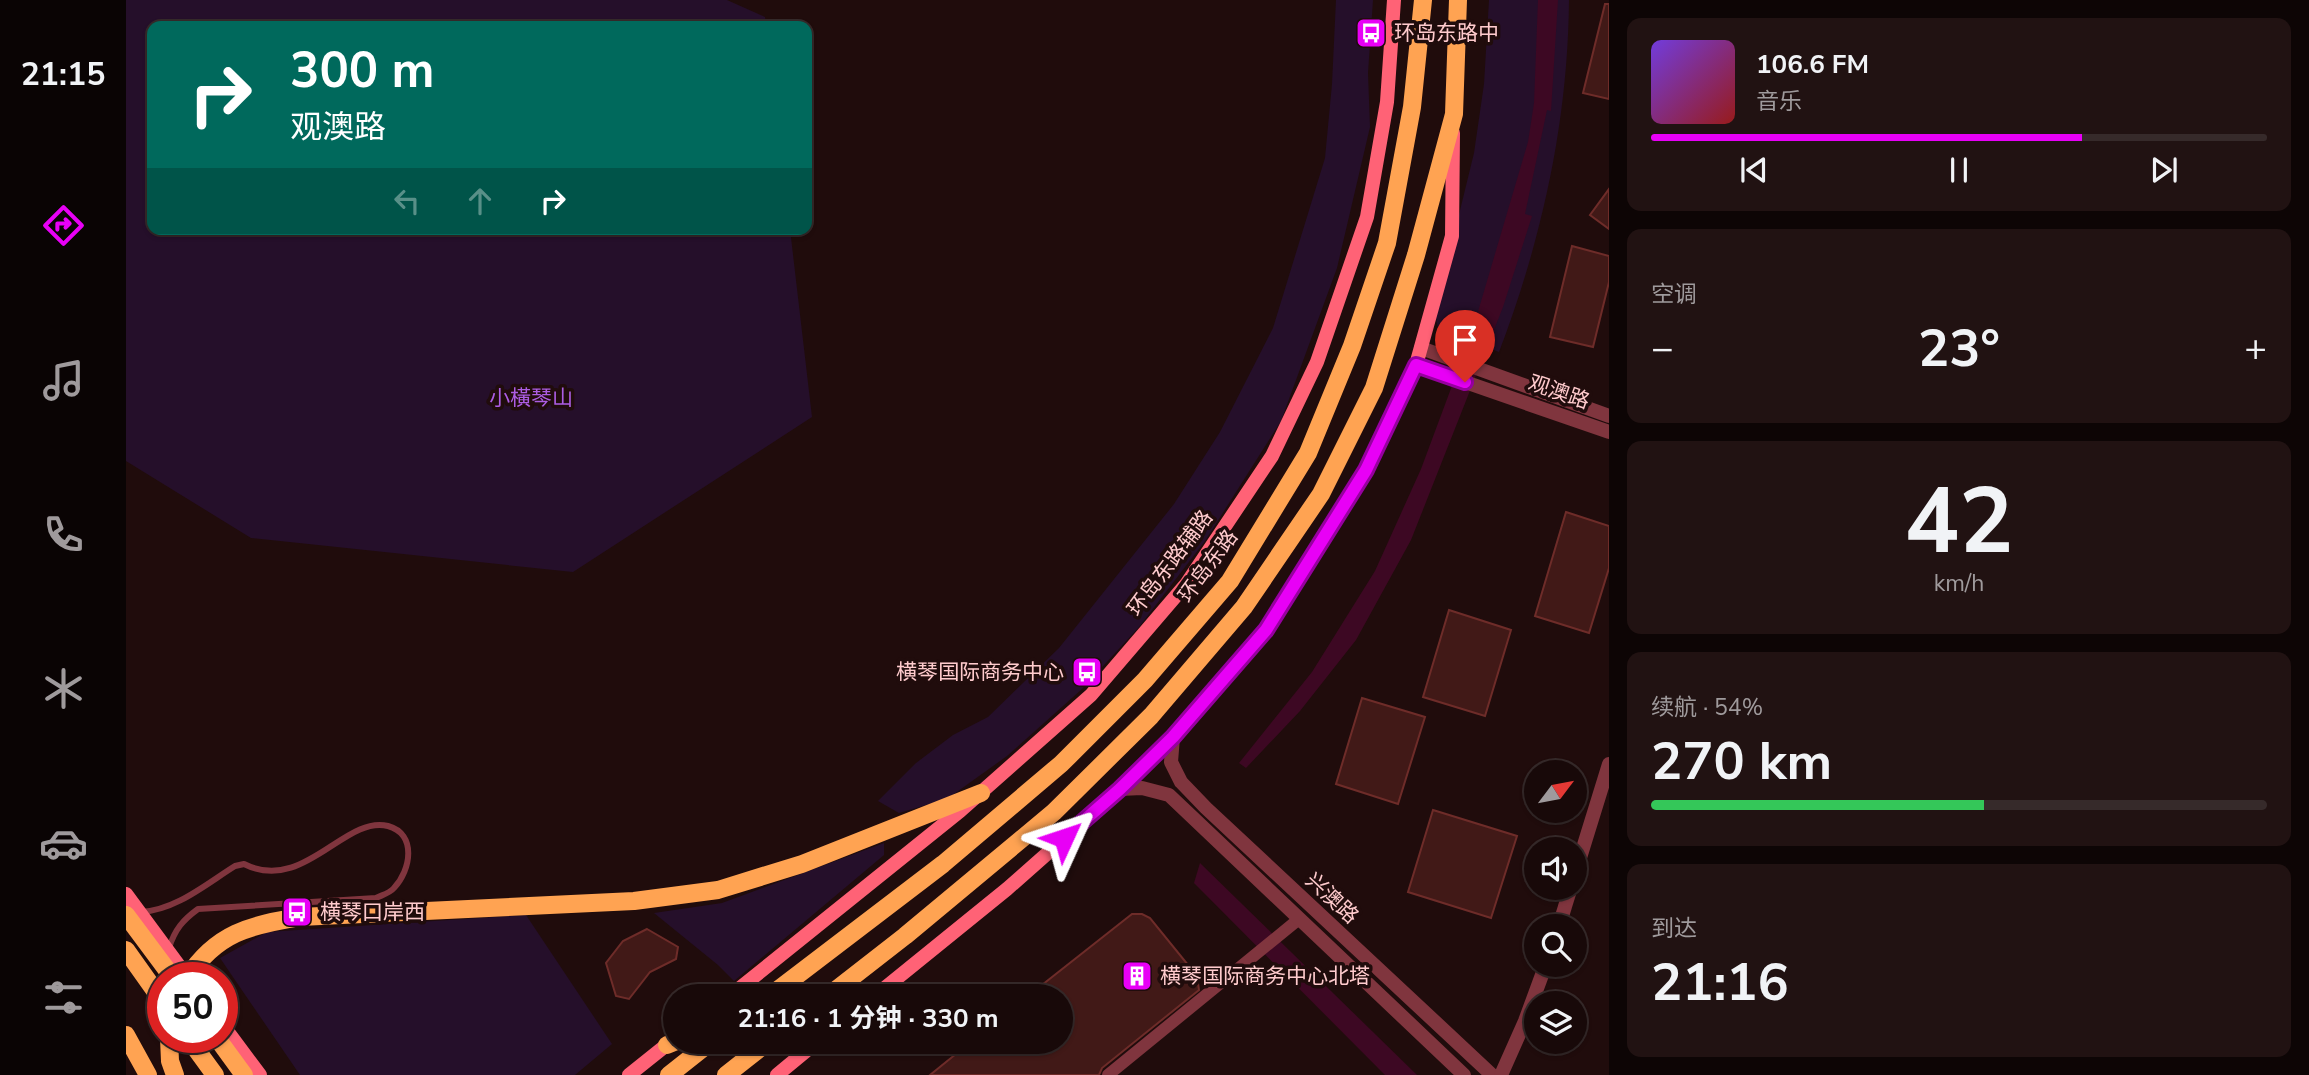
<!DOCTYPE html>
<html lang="zh">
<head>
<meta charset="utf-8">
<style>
	:root { --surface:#180909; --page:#211212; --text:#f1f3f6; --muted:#9f9a9c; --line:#362a2a; --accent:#e800f6 }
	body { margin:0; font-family:"Nunito Sans","Noto Sans SC",sans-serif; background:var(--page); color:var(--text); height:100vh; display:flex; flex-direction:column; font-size:26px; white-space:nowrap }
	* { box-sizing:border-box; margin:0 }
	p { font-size:23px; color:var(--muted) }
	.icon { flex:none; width:38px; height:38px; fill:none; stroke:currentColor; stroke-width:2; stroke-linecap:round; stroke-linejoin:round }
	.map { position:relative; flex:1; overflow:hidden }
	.sheet { display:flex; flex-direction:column; gap:18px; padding:18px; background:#0d0505; width:700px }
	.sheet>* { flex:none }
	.hud { position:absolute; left:21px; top:21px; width:665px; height:214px; border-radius:14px; box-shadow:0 2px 5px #0004,0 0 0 2px var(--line); background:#00695c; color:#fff; overflow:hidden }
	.needle { width:46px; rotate:58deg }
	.fabs { position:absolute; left:1398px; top:760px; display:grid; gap:14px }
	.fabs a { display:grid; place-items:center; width:63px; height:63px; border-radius:50%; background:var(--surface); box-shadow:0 2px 5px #0004,0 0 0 2px var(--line); font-size:35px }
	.speed { position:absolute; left:21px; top:962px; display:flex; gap:14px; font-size:35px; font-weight:700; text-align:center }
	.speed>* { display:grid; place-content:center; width:91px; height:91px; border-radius:50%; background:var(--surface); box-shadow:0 2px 5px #0004,0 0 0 2px var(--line); line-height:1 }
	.speed .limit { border:10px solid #d22; background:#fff; color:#111 }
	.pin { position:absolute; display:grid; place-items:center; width:60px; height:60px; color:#fff; margin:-72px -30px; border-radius:50% 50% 50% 0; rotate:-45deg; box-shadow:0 0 7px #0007 }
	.pin .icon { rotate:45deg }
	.me { position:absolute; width:77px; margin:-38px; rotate:48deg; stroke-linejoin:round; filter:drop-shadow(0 0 5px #0008) }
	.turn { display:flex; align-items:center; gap:24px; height:147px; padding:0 28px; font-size:32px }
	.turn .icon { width:91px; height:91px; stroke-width:2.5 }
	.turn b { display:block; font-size:49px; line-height:60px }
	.lanes { display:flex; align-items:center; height:66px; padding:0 28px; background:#0003; justify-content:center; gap:35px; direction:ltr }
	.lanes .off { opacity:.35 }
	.big { font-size:52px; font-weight:700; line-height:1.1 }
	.sheet .widget { flex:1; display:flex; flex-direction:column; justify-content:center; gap:10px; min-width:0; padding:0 24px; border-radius:14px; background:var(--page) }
	.sheet .dial { align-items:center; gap:0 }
	.dial b { font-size:91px; line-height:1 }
	.song { display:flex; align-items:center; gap:21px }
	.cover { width:84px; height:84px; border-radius:10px; background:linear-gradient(135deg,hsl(260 70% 55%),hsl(0 70% 35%)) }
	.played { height:7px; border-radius:4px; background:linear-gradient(90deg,var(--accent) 70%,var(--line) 70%) }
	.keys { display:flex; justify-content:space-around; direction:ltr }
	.heat { display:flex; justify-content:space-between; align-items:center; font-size:38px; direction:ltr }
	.charge { height:10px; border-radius:5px; background:linear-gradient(90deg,#34c759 54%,var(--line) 0) }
	.trip { position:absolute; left:537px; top:984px; width:410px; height:70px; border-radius:35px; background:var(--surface); box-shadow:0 2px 5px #0004,0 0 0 2px var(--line); font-weight:700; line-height:70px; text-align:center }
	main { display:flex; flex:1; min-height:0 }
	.tab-bar { display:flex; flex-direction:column; width:126px; justify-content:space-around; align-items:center; background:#0a0404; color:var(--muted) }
	.tab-bar .icon { width:49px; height:49px }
	.tab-bar .on { color:var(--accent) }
	.tab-bar b { font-size:32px; color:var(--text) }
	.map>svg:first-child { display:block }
	.green { fill:#250f2a }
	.water { fill:#3d0823 }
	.building { fill:#411917; stroke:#6e2c29; stroke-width:2 }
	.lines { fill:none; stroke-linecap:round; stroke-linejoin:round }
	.service { stroke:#80353e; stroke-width:6 }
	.minor { stroke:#80353e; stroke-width:12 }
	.tertiary { stroke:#80353e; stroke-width:14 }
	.secondary { stroke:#ff6276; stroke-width:14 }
	.primary { stroke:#ffa352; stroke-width:18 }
	.route-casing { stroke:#9700a0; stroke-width:18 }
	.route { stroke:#e800f6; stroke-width:12 }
	.labels { text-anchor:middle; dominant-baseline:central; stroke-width:7; stroke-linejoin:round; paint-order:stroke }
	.poi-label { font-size:21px; fill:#ffcbcd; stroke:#200c0c; text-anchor:start }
	.street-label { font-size:21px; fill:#ffcbcd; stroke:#200c0c }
	.park-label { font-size:21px; fill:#ac5de3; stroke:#200c0c }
</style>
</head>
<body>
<main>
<nav class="tab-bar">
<b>21:15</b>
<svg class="icon on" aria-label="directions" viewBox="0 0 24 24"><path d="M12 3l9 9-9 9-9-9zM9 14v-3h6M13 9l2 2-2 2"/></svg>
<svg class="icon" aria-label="music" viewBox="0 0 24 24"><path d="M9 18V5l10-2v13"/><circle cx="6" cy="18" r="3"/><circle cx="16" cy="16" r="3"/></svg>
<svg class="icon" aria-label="phone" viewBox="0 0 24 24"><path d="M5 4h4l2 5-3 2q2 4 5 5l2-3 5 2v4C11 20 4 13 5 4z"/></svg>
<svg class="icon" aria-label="climate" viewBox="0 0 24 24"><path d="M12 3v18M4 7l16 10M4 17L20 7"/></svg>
<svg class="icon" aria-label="car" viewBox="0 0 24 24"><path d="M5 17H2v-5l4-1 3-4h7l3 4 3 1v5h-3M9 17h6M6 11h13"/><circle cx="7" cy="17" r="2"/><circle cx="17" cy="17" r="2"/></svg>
<svg class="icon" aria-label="filters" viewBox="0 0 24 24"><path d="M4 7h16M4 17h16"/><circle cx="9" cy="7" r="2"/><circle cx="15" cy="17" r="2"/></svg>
</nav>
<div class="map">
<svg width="1483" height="1075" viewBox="0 0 1483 1075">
	<rect width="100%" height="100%" fill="#200c0c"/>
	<g class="green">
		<polygon points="0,0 601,0 639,17 640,26 26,26 26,229 664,229 686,417 447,572 125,538 0,461"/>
		<polygon points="1210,0 1247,0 1242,73 1244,127 1211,268 1155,421 1079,541 1013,627 956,689 881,756 821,799 773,813 752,801 790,763 827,735 862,717 933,648 1048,504 1094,432 1147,328 1199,158 1206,84"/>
		<path d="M1363,0H1443C1442,122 1416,239 1373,352L1312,329L1309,313L1348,153L1358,84Z"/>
		<polygon points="758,843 758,855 608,981 592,965 528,913 596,903"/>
		<polygon points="400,915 486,1044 449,1075 174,1075 94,958 141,932"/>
	</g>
	<g class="water">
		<polygon points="1412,0 1432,0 1425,111 1421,110 1399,214 1406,216 1377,307 1285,540 1230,640 1174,711 1120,768 1113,763 1186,672 1249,571 1295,469 1346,332 1402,142 1408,103"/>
		<polygon points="1074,863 1291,1075 1259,1075 1068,883"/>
	</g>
	<g class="building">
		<polygon points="1479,4 1483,4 1483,99 1457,93"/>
		<polygon points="1483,189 1483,229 1464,215"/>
		<polygon points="1446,246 1483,256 1483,282 1467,347 1424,337"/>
		<polygon points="1440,512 1483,526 1483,568 1463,633 1409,616"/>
		<polygon points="1323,610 1385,630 1359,716 1297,697"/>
		<polygon points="1236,698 1299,717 1272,804 1210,784"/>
		<polygon points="1307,810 1391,836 1365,918 1282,892"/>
		<polygon points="1006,914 1016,914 1024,918 1071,976 1073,990 976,1068 973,1075 804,1075 846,1041 934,1041 934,996 902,996"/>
		<polygon points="521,929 552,947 550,959 524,972 503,999 490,996 480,963 497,941"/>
	</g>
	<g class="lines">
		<path class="service" d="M15,912C50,910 80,884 109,866L118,864C178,894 218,815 262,826C291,834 285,870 268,888C264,893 256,895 250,898L72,909C57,920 49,929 43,948"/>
		<polyline class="minor" points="982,1075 1173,919"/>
		<g class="tertiary">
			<polyline points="1295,348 1483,416"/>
			<polyline points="1290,365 1483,432"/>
			<polyline points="1047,737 1045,762 1055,782 1080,808 1366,1075"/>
			<polyline points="994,789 1016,788 1043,795 1338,1075"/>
			<polyline points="1449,874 1483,764"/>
			<polyline points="1433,926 1445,887"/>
			<polyline points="1375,1075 1399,1021 1420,964"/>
		</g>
		<g class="secondary">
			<polyline points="0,894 62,978"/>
			<polyline points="604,996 834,811 965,695 1061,583 1146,456 1191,362 1241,217 1261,102 1268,0"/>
			<polyline points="749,996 881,889 994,789 1047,737 1141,630 1240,470 1290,365 1326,236 1327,133"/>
			<polyline points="96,1024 134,1075"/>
			<polyline points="503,1075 548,1039"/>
			<polyline points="651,1075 692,1041"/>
		</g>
		<g class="primary">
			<polyline points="0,915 47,978"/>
			<polyline points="0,950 37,1002"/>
			<path d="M61,978C90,933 124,925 174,917L508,901L592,890L676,864L855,793"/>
			<polyline points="644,996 817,864 935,764 1019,680 1104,581 1182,453 1226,346 1261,243 1286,107 1297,0"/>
			<polyline points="702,996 779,936 928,812 1025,716 1118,607 1195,494 1248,388 1290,255 1328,114 1332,0"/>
			<polyline points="0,1035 22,1075"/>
			<polyline points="43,1038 44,1061 49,1075"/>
			<polyline points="62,1038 89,1075"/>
			<polyline points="91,1038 118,1075"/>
			<polyline points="541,1045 551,1041"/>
			<polyline points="543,1075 586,1041"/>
			<polyline points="600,1075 643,1041"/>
		</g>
	</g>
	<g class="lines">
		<g class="route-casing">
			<polyline id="route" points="938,838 994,789 1047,737 1140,630 1240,470 1290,365 1339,382"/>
		</g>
		<use href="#route" class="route"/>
	</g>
	<defs>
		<g id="bus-square" transform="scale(1.575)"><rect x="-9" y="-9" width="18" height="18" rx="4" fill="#e800f6" stroke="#200c0c"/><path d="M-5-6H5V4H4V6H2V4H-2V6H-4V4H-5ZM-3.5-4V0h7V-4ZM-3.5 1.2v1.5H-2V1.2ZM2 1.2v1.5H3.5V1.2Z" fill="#fff"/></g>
		<g id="building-square" transform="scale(1.575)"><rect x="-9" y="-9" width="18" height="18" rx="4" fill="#e800f6" stroke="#200c0c"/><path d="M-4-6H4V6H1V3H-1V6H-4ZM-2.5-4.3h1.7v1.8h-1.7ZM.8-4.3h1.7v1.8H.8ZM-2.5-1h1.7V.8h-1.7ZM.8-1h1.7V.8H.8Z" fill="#fff"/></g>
	</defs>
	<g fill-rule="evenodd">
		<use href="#bus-square" x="1245" y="33"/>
		<use href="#bus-square" x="961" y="672"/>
		<use href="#bus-square" x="171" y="912"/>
		<use href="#building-square" x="1011" y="976"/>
	</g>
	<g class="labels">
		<g class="poi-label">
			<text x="1268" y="33">环岛东路中</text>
			<text x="938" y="672" text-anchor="end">横琴国际商务中心</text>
			<text x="194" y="912">横琴口岸西</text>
			<text x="1034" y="976">横琴国际商务中心北塔</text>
		</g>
		<g class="street-label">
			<text transform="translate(1433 392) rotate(19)">观澳路</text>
			<text transform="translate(1044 563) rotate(-53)">环岛东路辅路</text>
			<text transform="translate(1082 566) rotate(-54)">环岛东路</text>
			<text transform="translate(1206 898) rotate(43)">兴澳路</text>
		</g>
		<g class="park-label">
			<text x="405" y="398">小橫琴山</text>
		</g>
	</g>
</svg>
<div class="fabs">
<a><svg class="needle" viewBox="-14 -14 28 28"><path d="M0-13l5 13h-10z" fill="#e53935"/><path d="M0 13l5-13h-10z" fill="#9f9a9c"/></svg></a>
<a><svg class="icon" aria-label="sound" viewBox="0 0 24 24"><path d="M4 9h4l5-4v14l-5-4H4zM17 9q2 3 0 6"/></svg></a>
<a><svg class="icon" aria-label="search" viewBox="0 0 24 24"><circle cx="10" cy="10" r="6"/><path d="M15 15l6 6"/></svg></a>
<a><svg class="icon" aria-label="layers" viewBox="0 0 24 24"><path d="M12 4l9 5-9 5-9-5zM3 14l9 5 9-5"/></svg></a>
</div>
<div class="speed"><div class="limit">50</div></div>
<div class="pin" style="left:1339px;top:382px;background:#d93025"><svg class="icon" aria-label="arrive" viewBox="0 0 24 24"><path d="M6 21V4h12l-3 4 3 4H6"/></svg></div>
<svg class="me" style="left:938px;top:838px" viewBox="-20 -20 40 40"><path d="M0-17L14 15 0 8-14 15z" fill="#e800f6" stroke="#fff" stroke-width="4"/></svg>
<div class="trip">21:16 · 1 分钟 · 330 m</div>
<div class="hud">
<div class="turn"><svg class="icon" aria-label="right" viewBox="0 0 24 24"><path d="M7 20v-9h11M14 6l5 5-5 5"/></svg><div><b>300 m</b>观澳路</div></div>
<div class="lanes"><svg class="icon off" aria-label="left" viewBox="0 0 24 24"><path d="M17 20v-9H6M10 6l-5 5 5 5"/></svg><svg class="icon off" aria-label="ahead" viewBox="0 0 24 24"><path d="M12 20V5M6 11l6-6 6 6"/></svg><svg class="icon" aria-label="right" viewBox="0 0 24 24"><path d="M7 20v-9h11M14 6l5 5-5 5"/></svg></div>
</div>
</div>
<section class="sheet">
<div class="widget">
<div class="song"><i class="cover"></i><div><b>106.6 FM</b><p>音乐</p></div></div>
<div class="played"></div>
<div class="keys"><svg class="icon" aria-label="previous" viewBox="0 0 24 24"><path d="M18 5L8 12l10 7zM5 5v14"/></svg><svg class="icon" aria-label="pause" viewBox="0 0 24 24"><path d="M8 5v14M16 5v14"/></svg><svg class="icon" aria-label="next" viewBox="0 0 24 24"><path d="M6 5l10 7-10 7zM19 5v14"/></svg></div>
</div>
<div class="widget"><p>空调</p>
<div class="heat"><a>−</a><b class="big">23°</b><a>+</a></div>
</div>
<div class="widget dial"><b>42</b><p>km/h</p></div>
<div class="widget"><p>续航 · 54%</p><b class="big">270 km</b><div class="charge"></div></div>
<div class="widget"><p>到达</p><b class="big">21:16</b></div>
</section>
</main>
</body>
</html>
